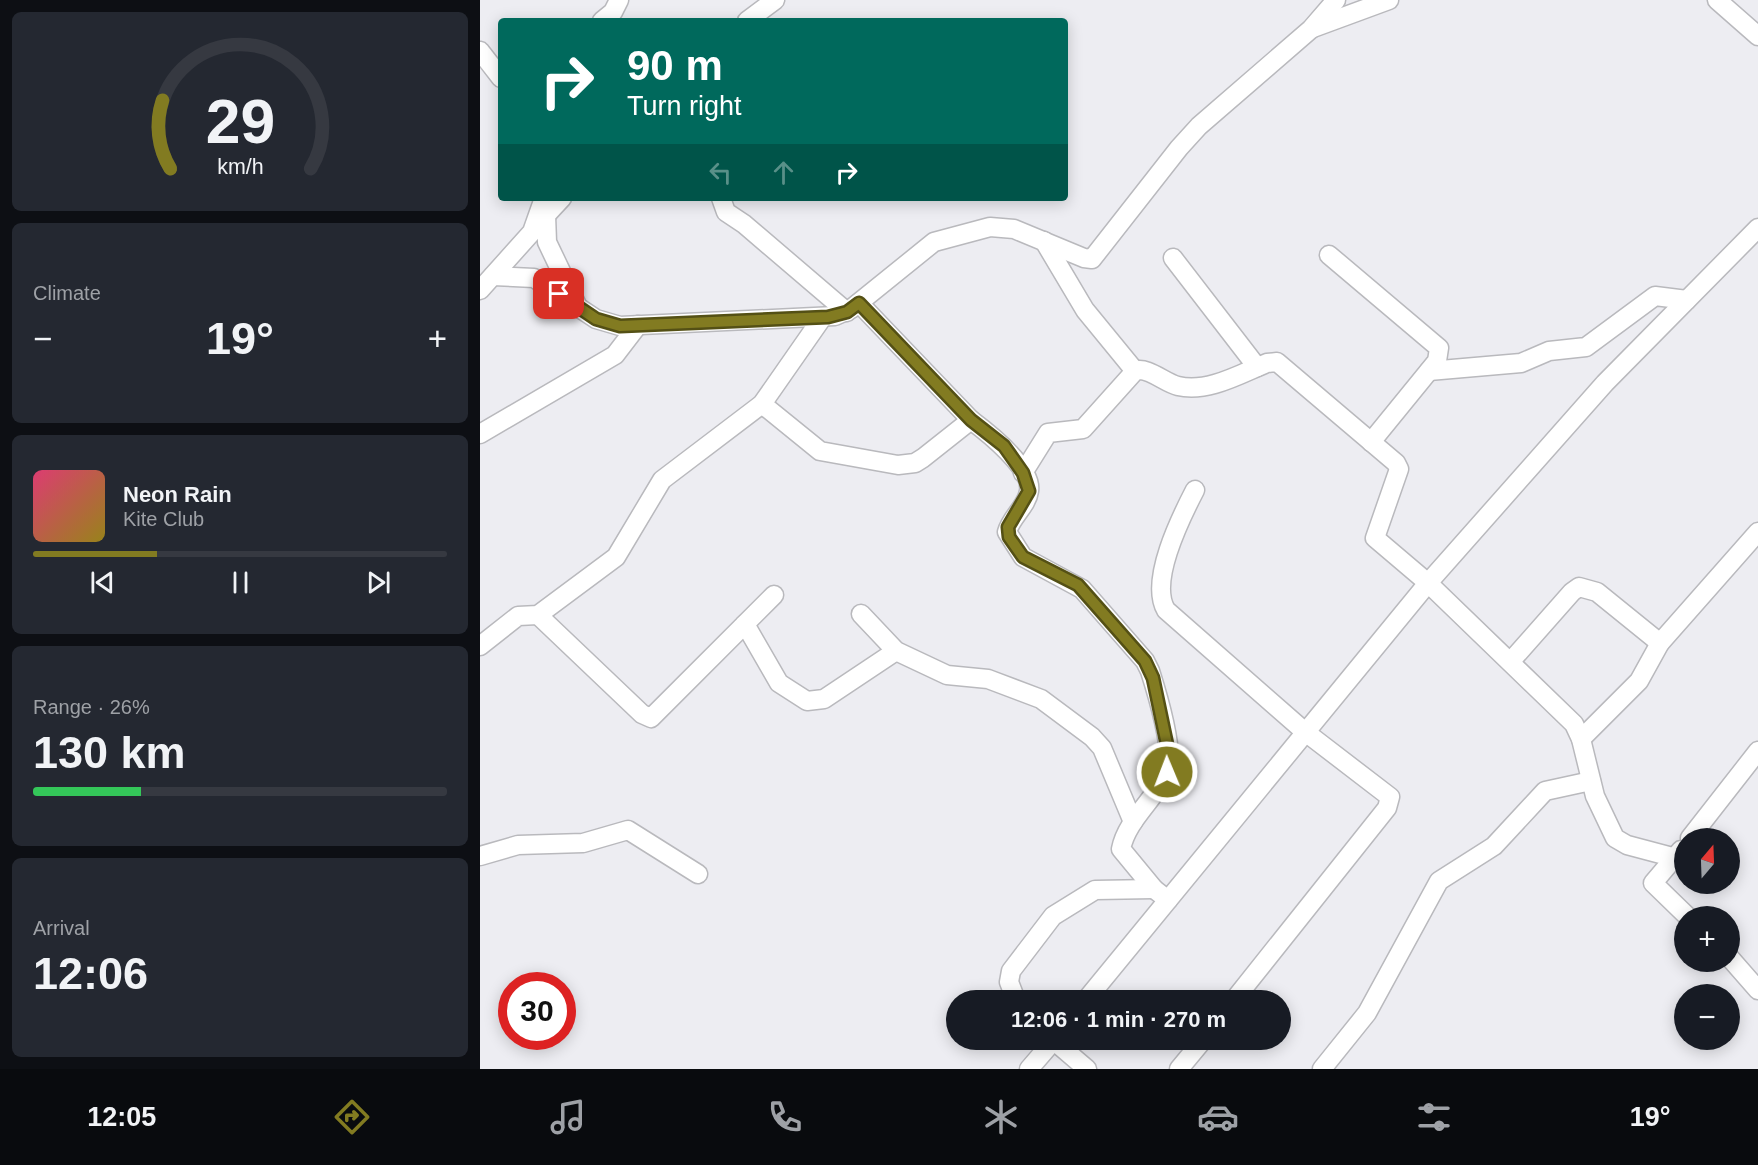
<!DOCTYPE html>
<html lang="en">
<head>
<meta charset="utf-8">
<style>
	:root { --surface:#171b24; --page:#242831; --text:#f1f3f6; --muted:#9ea1a6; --line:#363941; --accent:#827b21 }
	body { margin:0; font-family:Arial,sans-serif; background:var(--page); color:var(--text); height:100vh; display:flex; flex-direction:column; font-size:22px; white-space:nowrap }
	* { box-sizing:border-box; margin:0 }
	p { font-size:20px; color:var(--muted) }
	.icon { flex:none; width:33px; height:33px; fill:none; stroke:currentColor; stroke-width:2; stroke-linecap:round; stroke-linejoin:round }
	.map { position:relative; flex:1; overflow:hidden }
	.panel { display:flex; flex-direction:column; gap:12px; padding:12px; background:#0d0f14; width:480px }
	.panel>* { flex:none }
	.guide { position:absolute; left:18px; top:18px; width:570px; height:183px; border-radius:6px; box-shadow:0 3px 15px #0003; background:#00695c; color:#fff; overflow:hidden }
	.needle { width:39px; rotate:19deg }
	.controls { position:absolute; left:1194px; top:828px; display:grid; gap:12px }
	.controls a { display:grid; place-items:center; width:66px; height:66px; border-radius:50%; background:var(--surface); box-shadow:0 3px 15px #0003; font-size:30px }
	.speed { position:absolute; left:18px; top:972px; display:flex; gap:12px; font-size:30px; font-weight:700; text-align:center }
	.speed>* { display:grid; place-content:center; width:78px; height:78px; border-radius:50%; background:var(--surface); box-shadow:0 3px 15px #0003; line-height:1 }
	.speed .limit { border:9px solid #d22; background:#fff; color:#111 }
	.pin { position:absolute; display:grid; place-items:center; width:51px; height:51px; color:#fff; margin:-26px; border-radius:12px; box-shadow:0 3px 9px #0006 }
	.me { position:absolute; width:66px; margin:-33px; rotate:359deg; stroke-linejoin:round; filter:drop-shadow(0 0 4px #0008) }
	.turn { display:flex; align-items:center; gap:21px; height:126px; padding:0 30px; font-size:27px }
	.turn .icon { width:78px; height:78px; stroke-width:2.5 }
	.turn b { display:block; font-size:42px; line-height:51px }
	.lanes { display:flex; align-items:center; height:57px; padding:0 30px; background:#0003; justify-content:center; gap:30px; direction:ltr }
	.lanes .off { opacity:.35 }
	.big { font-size:45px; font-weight:700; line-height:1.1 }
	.panel .widget { flex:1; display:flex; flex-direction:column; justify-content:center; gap:9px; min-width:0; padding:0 21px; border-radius:9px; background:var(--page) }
	.panel .dial { align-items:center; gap:0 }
	.dial svg { height:156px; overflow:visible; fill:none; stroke:var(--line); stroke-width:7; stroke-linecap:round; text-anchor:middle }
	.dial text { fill:var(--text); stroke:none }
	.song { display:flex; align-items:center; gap:18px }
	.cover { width:72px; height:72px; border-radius:9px; background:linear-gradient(135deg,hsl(340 70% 55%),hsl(50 70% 35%)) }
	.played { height:6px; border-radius:3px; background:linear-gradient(90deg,var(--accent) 30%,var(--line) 30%) }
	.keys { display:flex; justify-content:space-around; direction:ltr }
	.heat { display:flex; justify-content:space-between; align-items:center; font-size:33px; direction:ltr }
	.charge { height:9px; border-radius:4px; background:linear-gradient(90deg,#34c759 26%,var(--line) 0) }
	.trip { position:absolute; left:466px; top:990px; width:345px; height:60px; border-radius:30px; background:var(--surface); box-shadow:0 3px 15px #0003; font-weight:700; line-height:60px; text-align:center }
	.tabs { display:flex; height:96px; justify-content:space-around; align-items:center; background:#090b0e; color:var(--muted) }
	.tabs .icon { width:42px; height:42px }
	.tabs .current { color:var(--accent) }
	.tabs b { font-size:27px; color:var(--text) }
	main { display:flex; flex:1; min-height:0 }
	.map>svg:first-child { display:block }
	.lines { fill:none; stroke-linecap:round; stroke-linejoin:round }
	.minor-casing { stroke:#b9b9bd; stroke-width:21 }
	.minor { stroke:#fff; stroke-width:18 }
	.route-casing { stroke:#545015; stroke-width:15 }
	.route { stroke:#827b21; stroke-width:10 }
</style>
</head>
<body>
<main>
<section class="panel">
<div class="widget dial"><svg viewBox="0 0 100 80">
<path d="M14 69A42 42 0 1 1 86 69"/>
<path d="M14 69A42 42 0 0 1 10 34" stroke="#827b21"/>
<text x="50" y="56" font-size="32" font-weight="700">29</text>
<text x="50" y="72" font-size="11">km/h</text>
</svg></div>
<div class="widget"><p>Climate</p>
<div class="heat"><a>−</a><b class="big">19°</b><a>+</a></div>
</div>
<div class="widget">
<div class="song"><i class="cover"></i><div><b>Neon Rain</b><p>Kite Club</p></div></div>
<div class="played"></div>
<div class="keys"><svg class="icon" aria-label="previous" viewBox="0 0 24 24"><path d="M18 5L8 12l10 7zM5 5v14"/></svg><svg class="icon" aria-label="pause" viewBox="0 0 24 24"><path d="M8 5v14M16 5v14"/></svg><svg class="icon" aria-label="next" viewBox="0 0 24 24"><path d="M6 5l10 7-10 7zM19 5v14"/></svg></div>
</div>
<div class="widget"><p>Range · 26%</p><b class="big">130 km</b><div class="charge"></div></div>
<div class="widget"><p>Arrival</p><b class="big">12:06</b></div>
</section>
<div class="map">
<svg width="1278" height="1069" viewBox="0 0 1278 1069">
	<rect width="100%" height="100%" fill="#ededf2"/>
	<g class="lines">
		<g class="minor-casing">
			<g id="minor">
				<polyline points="1237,0 1278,36"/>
				<polyline points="122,21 133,12 139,0"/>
				<polyline points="267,21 295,0"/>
				<polyline points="833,28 909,0"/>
				<polyline points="0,51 21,78"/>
				<polyline points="241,198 246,212 264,224 367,312"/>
				<polyline points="66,215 67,242 97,305"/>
				<polyline points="58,218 69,212 82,198"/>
				<polyline points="564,241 605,310 655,371"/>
				<polyline points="849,255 959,348 957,361 891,442"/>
				<polyline points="693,258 777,367"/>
				<polyline points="13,276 54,278 116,319 140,326 355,316 371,309 454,242 510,227 534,229 604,258 612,259 699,148 719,126 831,29 856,0"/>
				<polyline points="0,290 52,232 64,198"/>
				<polyline points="379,303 491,420"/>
				<polyline points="949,371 1041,363 1069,351 1106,347 1175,296 1207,300"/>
				<path d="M282,404L340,451L418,465L435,463L443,458L491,420C507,432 553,468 549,491C547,506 531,517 527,532L543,557L602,589L665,661L670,671C677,693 695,752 687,772C676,799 647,819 641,849L674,889L688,900"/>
				<polyline points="0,434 135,355 158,325"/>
				<path d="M543,473L568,433L603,429L655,371C667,366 685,383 698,386C728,393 760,374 787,363L797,362L916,463L919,469L895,538L948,583L1094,724L1101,739L1115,796L1135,838L1147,845L1196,858"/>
				<path d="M715,490C701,517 669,581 686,610L824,731L910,797L907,808L754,1000"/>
				<polyline points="381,614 416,651 467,675 508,679 561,699 612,737 622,748 653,822"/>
				<polyline points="58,615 162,714 171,718 294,595"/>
				<polyline points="265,624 299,683 327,701 344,699 416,651"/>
				<polyline points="0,646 38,616 58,615 136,557 182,480 282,404 342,318"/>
				<polyline points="1031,661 1092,592 1099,587 1117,592 1180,643"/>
				<polyline points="1101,739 1159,681 1180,643 1278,532"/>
				<polyline points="1210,838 1278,751"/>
				<polyline points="1201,850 1173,883 1207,916"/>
				<polyline points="0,856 38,845 103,843 148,830 218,874"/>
				<polyline points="1250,958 1278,990"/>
				<polyline points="536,1000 529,982 531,971 573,916 615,890 674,889"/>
				<polyline points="606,1000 948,583 1125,383 1278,228"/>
				<polyline points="573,1040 607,1069"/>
				<polyline points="549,1069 574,1040"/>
				<polyline points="699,1069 723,1040"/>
				<polyline points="842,1069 887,1013 959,881 1014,846 1065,791 1111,781"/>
			</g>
		</g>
		<use href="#minor" class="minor"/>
	</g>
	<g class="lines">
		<g class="route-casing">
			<polyline id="route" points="79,294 116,319 140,326 348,317 367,312 379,303 491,420 524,446 543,473 549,491 528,527 529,537 543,557 598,585 665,661 673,678 689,754 687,772"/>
		</g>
		<use href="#route" class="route"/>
	</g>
</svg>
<div class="controls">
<a><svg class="needle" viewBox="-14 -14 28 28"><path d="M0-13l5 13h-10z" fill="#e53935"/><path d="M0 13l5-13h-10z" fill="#9ea1a6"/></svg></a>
<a>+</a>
<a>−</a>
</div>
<div class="speed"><div class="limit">30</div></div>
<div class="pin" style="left:79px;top:294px;background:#d93025"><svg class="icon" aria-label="arrive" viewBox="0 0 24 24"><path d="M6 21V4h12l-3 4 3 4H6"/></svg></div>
<svg class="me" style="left:687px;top:772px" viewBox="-20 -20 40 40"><circle r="17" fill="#827b21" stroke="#fff" stroke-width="3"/><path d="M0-11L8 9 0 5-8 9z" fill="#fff"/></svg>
<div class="trip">12:06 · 1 min · 270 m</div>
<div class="guide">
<div class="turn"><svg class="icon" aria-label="right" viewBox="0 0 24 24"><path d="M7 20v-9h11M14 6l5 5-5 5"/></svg><div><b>90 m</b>Turn right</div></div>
<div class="lanes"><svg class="icon off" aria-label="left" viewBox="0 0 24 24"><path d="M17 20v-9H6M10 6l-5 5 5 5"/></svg><svg class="icon off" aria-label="ahead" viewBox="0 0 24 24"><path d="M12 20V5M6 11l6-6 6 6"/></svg><svg class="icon" aria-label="right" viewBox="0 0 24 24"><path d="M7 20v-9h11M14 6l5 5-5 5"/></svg></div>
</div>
</div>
</main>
<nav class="tabs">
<b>12:05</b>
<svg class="icon current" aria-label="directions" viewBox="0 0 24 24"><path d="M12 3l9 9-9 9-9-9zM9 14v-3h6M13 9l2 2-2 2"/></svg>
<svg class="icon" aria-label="music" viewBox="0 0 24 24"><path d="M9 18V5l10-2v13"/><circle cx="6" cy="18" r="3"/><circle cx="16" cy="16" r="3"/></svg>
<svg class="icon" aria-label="phone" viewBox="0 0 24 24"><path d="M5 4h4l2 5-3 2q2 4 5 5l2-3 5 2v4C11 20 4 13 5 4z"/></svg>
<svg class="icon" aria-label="climate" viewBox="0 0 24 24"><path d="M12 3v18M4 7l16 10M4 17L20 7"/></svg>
<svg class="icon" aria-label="car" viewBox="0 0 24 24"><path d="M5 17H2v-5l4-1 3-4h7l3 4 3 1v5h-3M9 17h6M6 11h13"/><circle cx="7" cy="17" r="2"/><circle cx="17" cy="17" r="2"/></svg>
<svg class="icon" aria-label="filters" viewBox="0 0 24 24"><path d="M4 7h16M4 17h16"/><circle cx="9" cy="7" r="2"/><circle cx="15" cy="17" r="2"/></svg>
<b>19°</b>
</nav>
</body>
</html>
